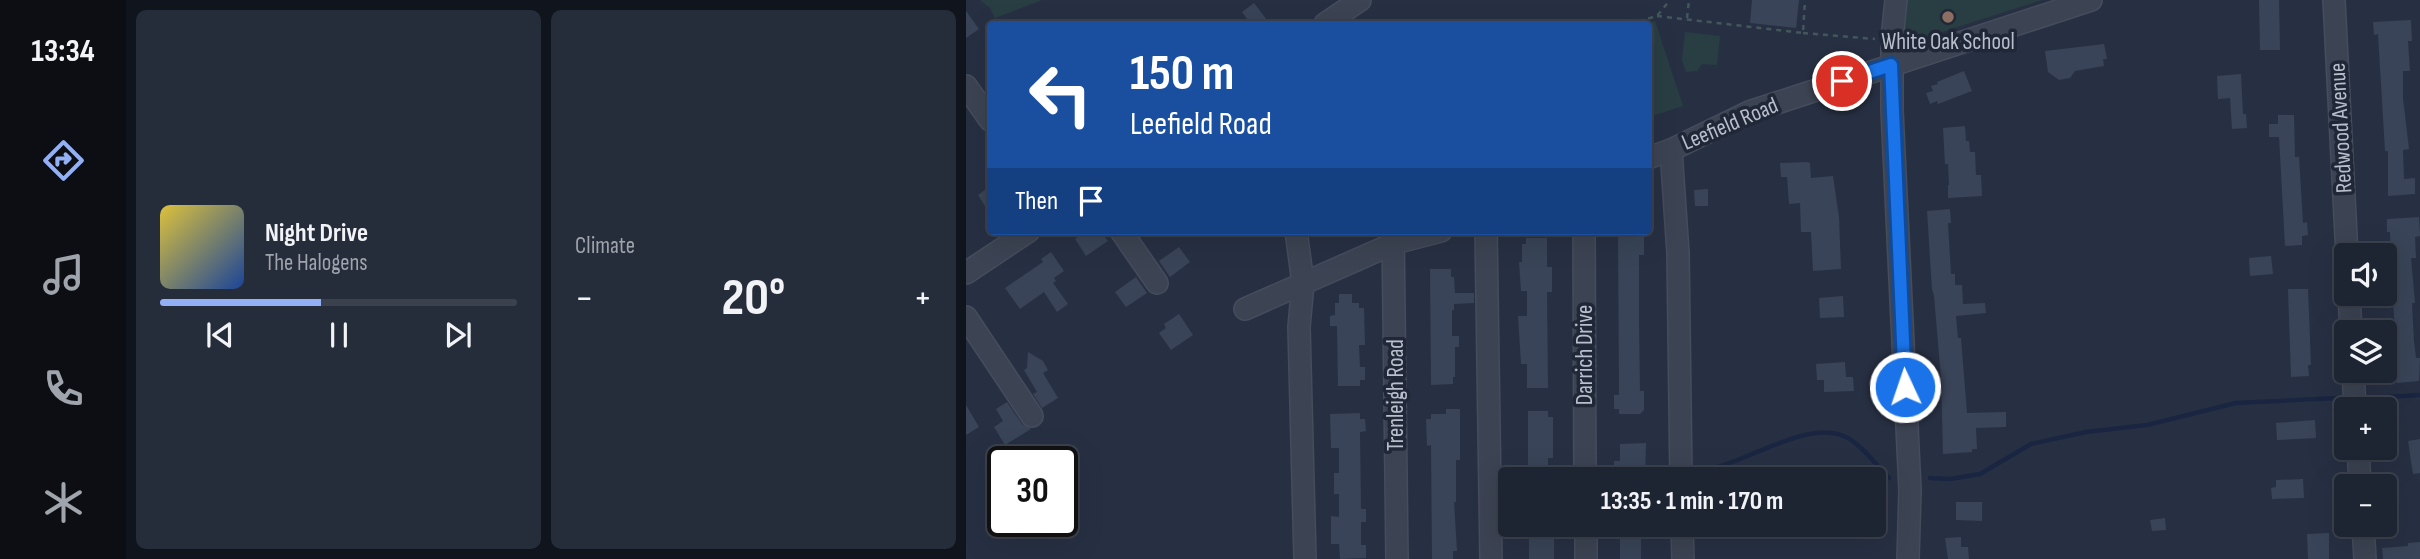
<!DOCTYPE html>
<html lang="en">
<head>
<meta charset="utf-8">
<style>
	:root { --surface:#1d2432; --page:#252c3a; --text:#f1f3f6; --muted:#a0a4ac; --line:#3b414d; --accent:#93b0f7 }
	body { margin:0; font-family:"Sofia Sans Condensed",sans-serif; background:var(--page); color:var(--text); height:100vh; display:flex; flex-direction:column; font-size:26px; white-space:nowrap }
	* { box-sizing:border-box; margin:0 }
	p { font-size:23px; color:var(--muted) }
	.icon { flex:none; width:38px; height:38px; fill:none; stroke:currentColor; stroke-width:2; stroke-linecap:round; stroke-linejoin:round }
	.map { position:relative; flex:1; overflow:hidden }
	.details { display:flex; flex-direction:column; gap:10px; padding:10px; background:#10141c; width:840px }
	.details>* { flex:none }
	.guide { position:absolute; left:21px; top:21px; width:665px; height:214px; border-radius:7px; box-shadow:0 7px 28px #0002,0 0 0 2px var(--line); background:#1a4fa0; color:#fff; overflow:hidden }
	.controls { position:absolute; left:1368px; top:243px; display:grid; gap:14px }
	.controls a { display:grid; place-items:center; width:63px; height:63px; border-radius:7px; background:var(--surface); box-shadow:0 7px 28px #0002,0 0 0 2px var(--line); font-size:35px }
	.speed { position:absolute; left:21px; top:446px; display:flex; gap:14px; font-size:35px; font-weight:700; text-align:center }
	.speed>* { display:grid; place-content:center; width:91px; height:91px; border-radius:50%; background:var(--surface); box-shadow:0 7px 28px #0002,0 0 0 2px var(--line); line-height:1 }
	.speed .limit { border:4px solid #111; border-radius:10px; background:#fff; color:#111 }
	.pin { position:absolute; display:grid; place-items:center; width:60px; height:60px; color:#fff; margin:-30px; border:4px solid #fff; border-radius:50%; box-shadow:0 2px 7px #0007 }
	.me { position:absolute; width:77px; margin:-38px; rotate:357deg; stroke-linejoin:round; filter:drop-shadow(0 0 5px #0008) }
	.turn { display:flex; align-items:center; gap:24px; height:147px; padding:0 28px; font-size:32px }
	.turn .icon { width:91px; height:91px; stroke-width:2.5 }
	.turn b { display:block; font-size:49px; line-height:60px }
	.then { display:flex; align-items:center; height:66px; padding:0 28px; background:#0003; gap:14px; font-size:26px }
	.big { font-size:52px; font-weight:700; line-height:1.1 }
	.details .tile { flex:1; display:flex; flex-direction:column; justify-content:center; gap:10px; min-width:0; padding:0 24px; border-radius:10px; background:var(--page) }
	.song { display:flex; align-items:center; gap:21px }
	.cover { width:84px; height:84px; border-radius:10px; background:linear-gradient(135deg,hsl(50 70% 55%),hsl(220 70% 35%)) }
	.played { height:7px; border-radius:4px; background:linear-gradient(90deg,var(--accent) 45%,var(--line) 45%) }
	.keys { display:flex; justify-content:space-around; direction:ltr }
	.heat { display:flex; justify-content:space-between; align-items:center; font-size:38px; direction:ltr }
	.details .tiles { flex:1; display:grid; gap:10px; grid-template-columns:repeat(2,1fr) }
	.trip { position:absolute; left:532px; top:467px; width:388px; height:70px; border-radius:7px; background:var(--surface); box-shadow:0 7px 28px #0002,0 0 0 2px var(--line); font-weight:700; line-height:70px; text-align:center }
	main { display:flex; flex:1; min-height:0 }
	.tab-bar { display:flex; flex-direction:column; width:126px; justify-content:space-around; align-items:center; background:#0c0e14; color:var(--muted) }
	.tab-bar .icon { width:49px; height:49px }
	.tab-bar .on { color:var(--accent) }
	.tab-bar b { font-size:32px; color:var(--text) }
	.map>svg:first-child { display:block }
	.green { fill:#293e43 }
	.lines { fill:none; stroke-linecap:round; stroke-linejoin:round }
	.stream { stroke:#1a2641; stroke-width:4.5 }
	.building { fill:#394458 }
	.minor-casing { stroke:#454c5c; stroke-width:24 }
	.path { stroke:#43575b; stroke-width:2.5; stroke-dasharray:5 5; stroke-linecap:butt }
	.minor { stroke:#3c4352; stroke-width:21 }
	.route-casing { stroke:#114b97; stroke-width:18 }
	.route { stroke:#1a73e8; stroke-width:12 }
	.education-dot { fill:#8d6e63; stroke:#202838; stroke-width:2.5 }
	.labels { text-anchor:middle; dominant-baseline:central; stroke-width:7; stroke-linejoin:round; paint-order:stroke }
	.poi-label { font-size:23px; fill:#b9becc; stroke:#202838 }
	.street-label { font-size:23px; fill:#b9becc; stroke:#202838 }
</style>
</head>
<body>
<main>
<nav class="tab-bar">
<b>13:34</b>
<svg class="icon on" aria-label="directions" viewBox="0 0 24 24"><path d="M12 3l9 9-9 9-9-9zM9 14v-3h6M13 9l2 2-2 2"/></svg>
<svg class="icon" aria-label="music" viewBox="0 0 24 24"><path d="M9 18V5l10-2v13"/><circle cx="6" cy="18" r="3"/><circle cx="16" cy="16" r="3"/></svg>
<svg class="icon" aria-label="phone" viewBox="0 0 24 24"><path d="M5 4h4l2 5-3 2q2 4 5 5l2-3 5 2v4C11 20 4 13 5 4z"/></svg>
<svg class="icon" aria-label="climate" viewBox="0 0 24 24"><path d="M12 3v18M4 7l16 10M4 17L20 7"/></svg>
</nav>
<section class="details">
<div class="tiles">
<div class="tile">
<div class="song"><i class="cover"></i><div><b>Night Drive</b><p>The Halogens</p></div></div>
<div class="played"></div>
<div class="keys"><svg class="icon" aria-label="previous" viewBox="0 0 24 24"><path d="M18 5L8 12l10 7zM5 5v14"/></svg><svg class="icon" aria-label="pause" viewBox="0 0 24 24"><path d="M8 5v14M16 5v14"/></svg><svg class="icon" aria-label="next" viewBox="0 0 24 24"><path d="M6 5l10 7-10 7zM19 5v14"/></svg></div>
</div>
<div class="tile"><p>Climate</p>
<div class="heat"><a>−</a><b class="big">20°</b><a>+</a></div>
</div>
</div>
</section>
<div class="map">
<svg width="1454" height="559" viewBox="0 0 1454 559">
	<rect width="100%" height="100%" fill="#273043"/>
	<g class="green">
		<polygon points="14,0 76,0 29,18 24,8"/>
		<polygon points="942,0 1076,0 945,42 938,34"/>
		<polygon points="689,21 717,106 683,117 682,24 678,24"/>
		<polygon points="719,32 754,36 751,65 736,64 731,71 720,72 716,60"/>
	</g>
	<g class="lines">
		<g class="stream">
			<polyline points="1404,398 1454,395"/>
			<path d="M743,469C781,463 848,414 885,440C899,449 911,466 923,478"/>
			<polyline points="964,478 984,479 1014,474 1065,444 1120,432 1181,425 1270,403 1372,398"/>
		</g>
	</g>
	<g class="building">
		<polygon points="786,0 833,0 830,28 784,23"/>
		<polygon points="1293,0 1313,0 1314,50 1294,50"/>
		<polygon points="288,3 304,24 285,24 276,12"/>
		<polygon points="0,11 13,29 0,38"/>
		<polygon points="1445,20 1446,41 1442,41 1444,71 1437,71 1437,98 1443,149 1437,150 1438,179 1449,178 1449,194 1422,196 1422,151 1419,151 1412,34 1408,35 1407,22"/>
		<polygon points="1138,44 1141,59 1137,59 1138,66 1109,71 1104,78 1093,80 1082,72 1079,51"/>
		<polygon points="998,71 1006,91 972,104 971,101 964,104 960,93 967,91 965,86 972,84 971,82"/>
		<polygon points="1275,74 1277,114 1280,114 1281,128 1266,129 1264,98 1252,99 1251,76"/>
		<polygon points="1312,115 1328,115 1329,157 1333,157 1337,223 1341,222 1342,235 1336,236 1336,245 1319,246 1313,137 1303,137 1303,124 1312,124"/>
		<polygon points="999,126 1000,141 1003,141 1004,152 1009,152 1010,175 1015,175 1016,196 982,198 982,185 983,185 982,164 979,164 977,128"/>
		<polygon points="840,162 844,163 845,178 867,176 873,217 875,269 847,271 845,232 835,232 834,203 823,204 821,177 815,177 814,163"/>
		<polygon points="24,186 24,214 12,195"/>
		<polygon points="742,189 742,206 729,206 728,190"/>
		<polygon points="984,209 985,223 982,223 985,274 989,274 989,285 996,285 997,304 1019,303 1020,313 990,316 992,338 995,338 1001,413 1040,412 1040,427 1010,428 1011,449 1006,449 1006,452 977,454 975,378 968,296 966,289 961,211"/>
		<polygon points="1453,217 1454,236 1449,237 1450,258 1445,258 1449,303 1446,303 1448,342 1450,358 1454,358 1453,381 1431,383 1429,360 1432,360 1427,304 1423,304 1422,257 1425,257 1424,232 1421,232 1421,219"/>
		<polygon points="121,231 134,231 142,241 120,256 109,239"/>
		<polygon points="652,231 678,233 678,255 673,255 673,321 674,391 678,391 678,410 674,414 653,414 653,409 648,409 648,395 653,395"/>
		<polygon points="560,238 581,238 581,267 586,267 586,292 581,292 582,388 561,388 561,364 555,364 552,316 561,316 561,291 555,291 553,262 556,262 556,244 560,244"/>
		<polygon points="213,247 224,262 204,277 193,261"/>
		<polygon points="85,252 98,271 88,278 90,281 87,283 102,304 91,312 78,292 54,309 39,288 77,262 75,259"/>
		<polygon points="1305,256 1307,274 1284,276 1283,258"/>
		<polygon points="464,269 485,269 485,277 488,277 489,293 508,293 508,303 488,304 488,310 486,310 486,336 493,336 493,347 489,347 489,377 487,377 487,384 465,385"/>
		<polygon points="170,277 181,293 160,307 149,292"/>
		<polygon points="1322,289 1342,289 1345,365 1342,365 1343,376 1325,377"/>
		<polygon points="373,294 386,294 386,303 393,303 393,308 398,308 399,345 393,345 394,367 399,367 399,380 394,380 394,386 372,386 371,326 364,326 364,316 369,315 369,303 373,303"/>
		<polygon points="877,296 878,317 854,318 853,298"/>
		<polygon points="213,314 227,335 205,350 193,333 200,328 198,324"/>
		<polygon points="62,352 77,361 82,370 77,373 92,398 76,408 67,394 71,392 58,370 61,368"/>
		<polygon points="879,362 880,377 887,377 888,391 858,392 858,380 851,380 850,364"/>
		<polygon points="41,402 56,424 65,429 39,445 28,427 37,421 30,409"/>
		<polygon points="0,405 13,427 0,435"/>
		<polygon points="480,409 494,409 494,460 490,460 490,502 488,502 491,551 487,551 487,559 466,559 465,445 461,446 460,419 465,419 465,414 480,414"/>
		<polygon points="562,411 582,411 582,417 587,417 587,458 582,458 582,480 562,480"/>
		<polygon points="394,413 394,419 399,419 400,431 394,432 395,509 400,509 400,522 395,522 395,545 400,545 400,558 374,559 373,544 365,544 365,516 373,517 373,494 368,494 368,473 373,473 373,448 365,448 364,414"/>
		<polygon points="1349,420 1350,438 1311,440 1310,423"/>
		<polygon points="1454,439 1454,473 1447,474 1442,441"/>
		<polygon points="680,443 679,480 653,480 654,474 648,474 648,461 654,461 654,444"/>
		<polygon points="1337,479 1338,498 1306,499 1305,488 1310,487 1310,480"/>
		<polygon points="990,502 1016,502 1016,521 990,520"/>
		<polygon points="1199,518 1200,530 1186,531 1184,520"/>
		<polygon points="563,525 583,525 583,531 588,532 588,559 563,559"/>
		<rect x="654" y="525" width="21" height="34"/>
		<polygon points="1363,533 1363,559 1342,559 1341,534"/>
		<polygon points="995,537 995,547 1002,547 1003,559 982,559 979,538"/>
		<polygon points="1454,542 1454,559 1417,559 1416,548 1442,546 1442,543"/>
	</g>
	<g class="lines">
		<g class="minor-casing">
			<g id="minor">
				<polyline points="930,0 926,38 926,110 944,490 942,559"/>
				<polyline points="1368,0 1381,256"/>
				<polyline points="359,24 394,0"/>
				<polyline points="0,86 24,120"/>
				<polyline points="705,150 712,253 715,480"/>
				<polyline points="682,158 705,150 783,112 1125,0"/>
				<polyline points="155,231 191,283"/>
				<polyline points="330,231 337,283 333,327 339,559"/>
				<polyline points="427,231 431,559"/>
				<polyline points="520,231 525,559"/>
				<polyline points="618,231 619,480"/>
				<polyline points="0,273 63,231"/>
				<polyline points="1383,294 1385,332"/>
				<polyline points="279,309 429,243 475,231"/>
				<polyline points="0,317 66,416"/>
				<polyline points="1387,371 1389,410"/>
				<polyline points="1392,448 1394,486"/>
				<polyline points="620,525 620,559"/>
				<polyline points="716,525 717,559"/>
				<polyline points="1397,525 1399,559"/>
			</g>
		</g>
		<g class="path">
			<polyline points="691,16 837,33 839,0"/>
			<polyline points="721,18 723,0"/>
			<polyline points="663,24 691,16 704,0"/>
			<polyline points="837,33 909,39"/>
		</g>
		<use href="#minor" class="minor"/>
	</g>
	<g class="lines">
		<g class="route-casing">
			<polyline id="route" points="876,81 925,65 939,387"/>
		</g>
		<use href="#route" class="route"/>
	</g>
	<circle class="education-dot" cx="982" cy="17" r="7"/>
	<g class="labels">
		<g class="poi-label">
			<text x="982" y="42">White Oak School</text>
		</g>
		<g class="street-label">
			<text transform="translate(764 124) rotate(-23)">Leefield Road</text>
			<text transform="translate(1375 128) rotate(-93)">Redwood Avenue</text>
			<text transform="translate(619 355) rotate(-90)">Darrich Drive</text>
			<text transform="translate(430 395) rotate(-90)">Trenleigh Road</text>
		</g>
	</g>
</svg>
<div class="controls">
<a><svg class="icon" aria-label="sound" viewBox="0 0 24 24"><path d="M4 9h4l5-4v14l-5-4H4zM17 9q2 3 0 6"/></svg></a>
<a><svg class="icon" aria-label="layers" viewBox="0 0 24 24"><path d="M12 4l9 5-9 5-9-5zM3 14l9 5 9-5"/></svg></a>
<a>+</a>
<a>−</a>
</div>
<div class="speed"><div class="limit">30</div></div>
<div class="pin" style="left:876px;top:81px;background:#d93025"><svg class="icon" aria-label="arrive" viewBox="0 0 24 24"><path d="M6 21V4h12l-3 4 3 4H6"/></svg></div>
<svg class="me" style="left:939px;top:387px" viewBox="-20 -20 40 40"><circle r="17" fill="#1a73e8" stroke="#fff" stroke-width="3"/><path d="M0-11L8 9 0 5-8 9z" fill="#fff"/></svg>
<div class="trip">13:35 · 1 min · 170 m</div>
<div class="guide">
<div class="turn"><svg class="icon" aria-label="left" viewBox="0 0 24 24"><path d="M17 20v-9H6M10 6l-5 5 5 5"/></svg><div><b>150 m</b>Leefield Road</div></div>
<div class="then">Then<svg class="icon" aria-label="arrive" viewBox="0 0 24 24"><path d="M6 21V4h12l-3 4 3 4H6"/></svg></div>
</div>
</div>
</main>
</body>
</html>
